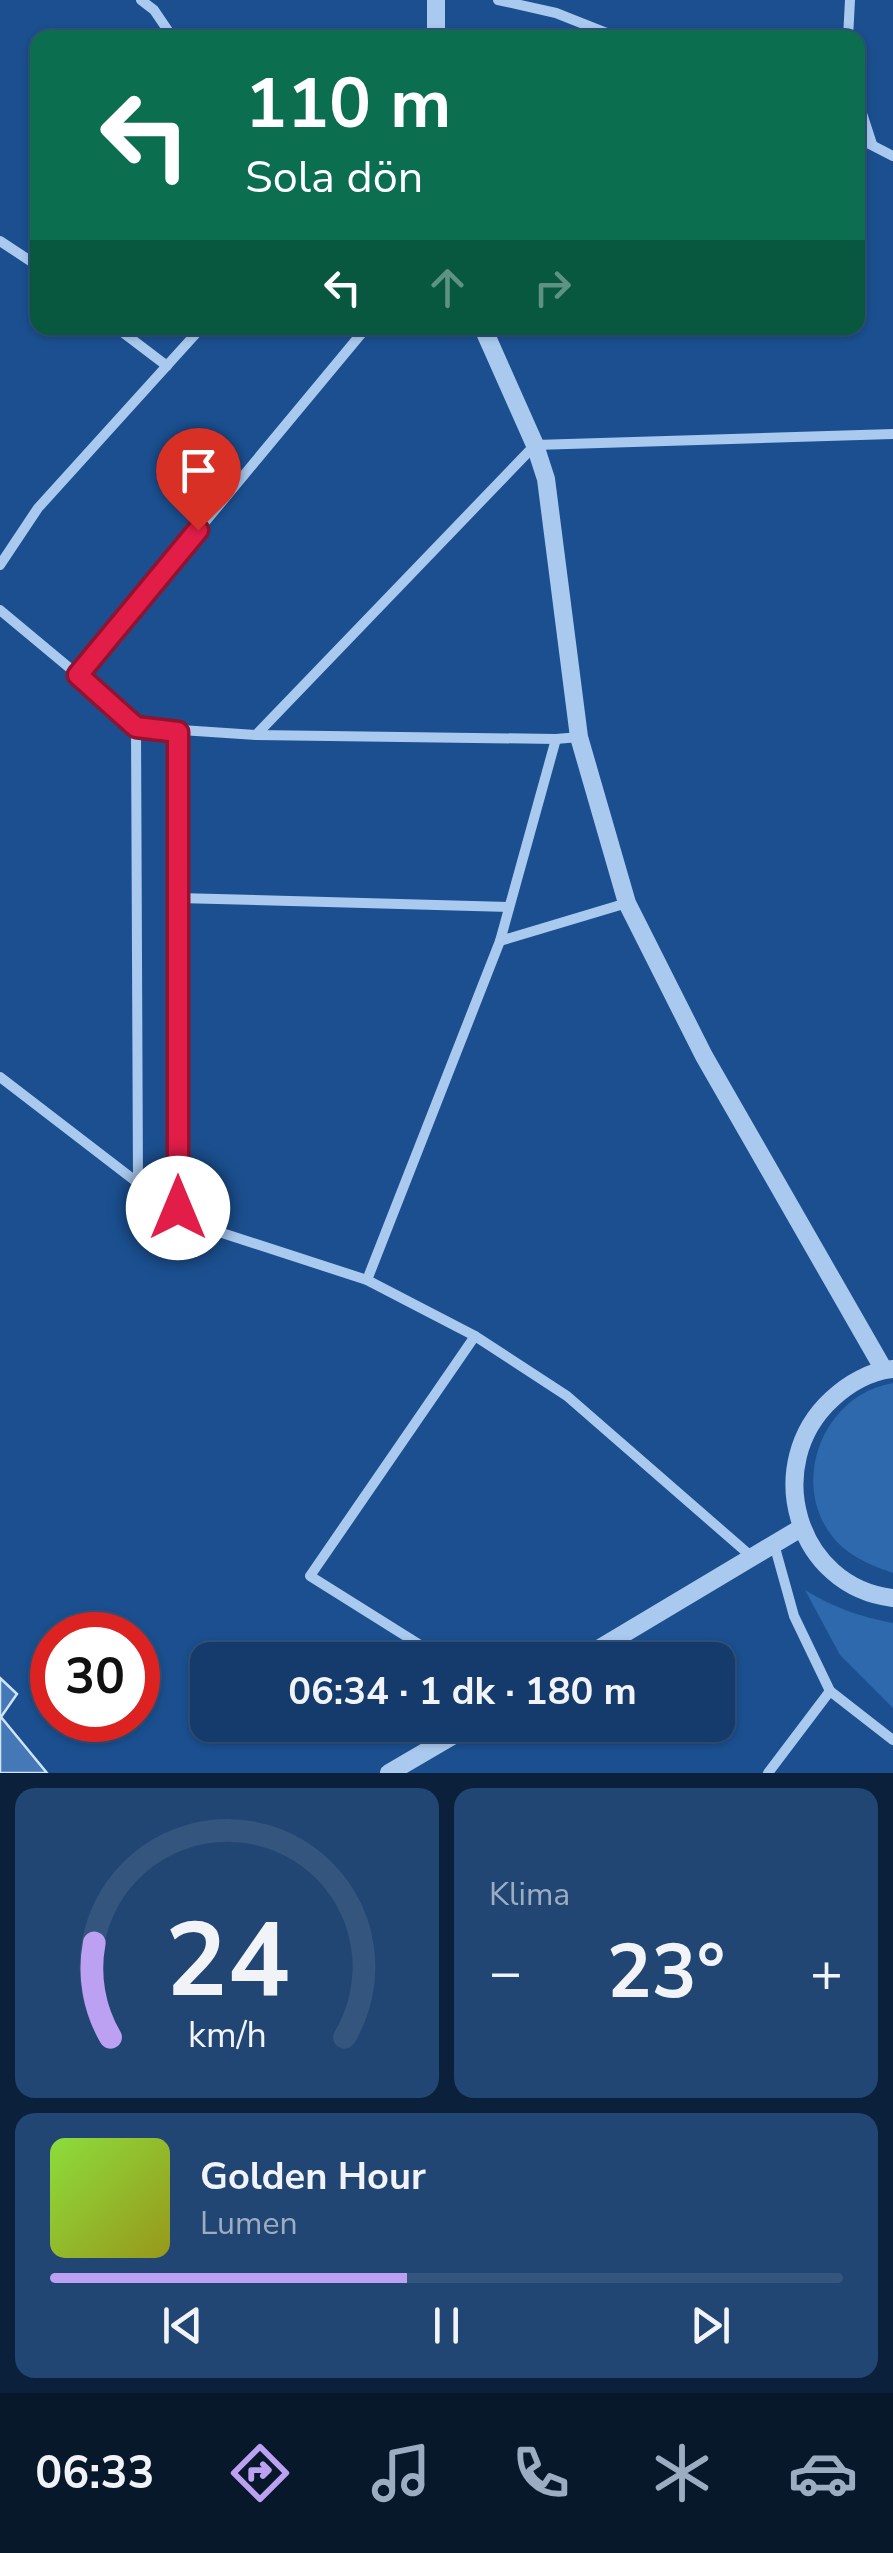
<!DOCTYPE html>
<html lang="tr">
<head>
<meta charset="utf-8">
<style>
	:root { --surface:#143b6b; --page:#214673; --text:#f1f3f6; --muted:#9dadc1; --line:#33557e; --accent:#bca0f2 }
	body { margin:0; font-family:"Nunito Sans",sans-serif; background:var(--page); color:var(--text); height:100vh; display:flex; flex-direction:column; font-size:38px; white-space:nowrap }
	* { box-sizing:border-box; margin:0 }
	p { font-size:32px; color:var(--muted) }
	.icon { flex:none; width:55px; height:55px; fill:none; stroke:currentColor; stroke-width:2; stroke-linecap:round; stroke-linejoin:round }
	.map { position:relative; height:1773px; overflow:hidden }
	.sheet { display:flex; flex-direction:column; gap:15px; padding:15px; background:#0b203b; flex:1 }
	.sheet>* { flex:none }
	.top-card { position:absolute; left:30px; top:30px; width:835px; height:305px; border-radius:20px; box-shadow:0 2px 8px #0004,0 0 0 2px var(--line); background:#0b6e4f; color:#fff; overflow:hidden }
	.speed { position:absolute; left:30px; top:1612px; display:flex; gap:20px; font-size:50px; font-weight:700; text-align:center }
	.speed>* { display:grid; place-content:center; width:130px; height:130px; border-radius:50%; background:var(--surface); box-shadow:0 2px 8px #0004,0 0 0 2px var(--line); line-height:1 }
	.speed .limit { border:15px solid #d22; background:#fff; color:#111 }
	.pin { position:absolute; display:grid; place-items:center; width:85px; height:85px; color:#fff; margin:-102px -42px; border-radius:50% 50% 50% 0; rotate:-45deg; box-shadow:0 0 10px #0007 }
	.pin .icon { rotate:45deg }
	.me { position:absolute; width:110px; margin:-55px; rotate:0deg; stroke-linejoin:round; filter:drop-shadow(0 0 8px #0008) }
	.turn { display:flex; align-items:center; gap:35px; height:210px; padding:0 50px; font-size:45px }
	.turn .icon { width:130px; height:130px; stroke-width:2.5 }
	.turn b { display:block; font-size:70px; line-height:85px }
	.lanes { display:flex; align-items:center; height:95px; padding:0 50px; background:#0003; justify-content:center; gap:50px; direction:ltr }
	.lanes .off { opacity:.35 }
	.big { font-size:75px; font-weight:700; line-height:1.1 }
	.sheet .tile { flex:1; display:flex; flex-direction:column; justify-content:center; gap:15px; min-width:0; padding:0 35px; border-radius:20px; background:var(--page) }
	.sheet .dial { align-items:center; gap:0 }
	.dial svg { height:260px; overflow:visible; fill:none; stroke:var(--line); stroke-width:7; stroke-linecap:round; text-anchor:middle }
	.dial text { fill:var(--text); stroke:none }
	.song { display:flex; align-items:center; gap:30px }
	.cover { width:120px; height:120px; border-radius:15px; background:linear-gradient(135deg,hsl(90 70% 55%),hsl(60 70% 35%)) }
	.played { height:10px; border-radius:5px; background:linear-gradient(90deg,var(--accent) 45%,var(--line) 45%) }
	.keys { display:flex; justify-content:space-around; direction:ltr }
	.heat { display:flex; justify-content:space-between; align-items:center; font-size:55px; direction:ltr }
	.sheet .tiles { flex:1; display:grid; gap:15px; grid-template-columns:1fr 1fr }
	.tile:last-child { grid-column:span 2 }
	.trip { position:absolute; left:190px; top:1642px; width:545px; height:100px; border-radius:20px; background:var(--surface); box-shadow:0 2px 8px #0004,0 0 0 2px var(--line); font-weight:700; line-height:100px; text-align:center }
	.tabs { display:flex; height:160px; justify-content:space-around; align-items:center; background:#08182b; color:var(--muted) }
	.tabs .icon { width:70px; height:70px }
	.tabs .active { color:var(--accent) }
	.tabs b { font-size:45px; color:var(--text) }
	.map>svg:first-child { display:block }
	.green { fill:#2e69ad }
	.building { fill:#4478b7; stroke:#cfe3fa; stroke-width:2.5 }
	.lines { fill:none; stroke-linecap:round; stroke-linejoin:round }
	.minor { stroke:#a9c9ee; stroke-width:10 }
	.tertiary { stroke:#a9c9ee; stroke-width:18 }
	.route-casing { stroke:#92132f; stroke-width:25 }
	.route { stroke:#e11d48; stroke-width:18 }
</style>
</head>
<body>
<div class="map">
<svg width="893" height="1773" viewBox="0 0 893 1773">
	<rect width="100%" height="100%" fill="#1b4f8f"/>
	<g class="green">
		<path d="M893,1383V1573C873,1566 855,1559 839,1544C786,1490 820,1395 893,1383Z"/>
		<path d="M805,1590C832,1607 861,1617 893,1623V1708L840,1655Z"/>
	</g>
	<polygon class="building" points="0,1678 17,1694 1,1717 47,1773 0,1773"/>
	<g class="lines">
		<g class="minor">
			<polyline points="141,0 154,10 173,38"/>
			<polyline points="498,0 556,13 619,38"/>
			<polyline points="848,38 850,0"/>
			<polyline points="858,101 872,144"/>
			<polyline points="858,138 893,156"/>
			<polyline points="0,241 38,266"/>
			<polyline points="117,328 167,366"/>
			<polyline points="0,565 38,508 201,328"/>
			<polyline points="0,610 78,675 136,727 256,735 556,739 579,737"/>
			<polyline points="78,675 366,328"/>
			<polyline points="136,727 138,1183"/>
			<polyline points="178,732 178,1208"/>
			<polyline points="256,735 535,445 893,434"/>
			<polyline points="178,898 509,907"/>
			<polyline points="500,941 627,903"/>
			<polyline points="0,1077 138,1183 216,1231 367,1280 475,1336 567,1396 752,1557"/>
			<polyline points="367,1280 500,941 556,739"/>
			<polyline points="774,1544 794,1616 830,1691 893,1740"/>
			<polyline points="444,1660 310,1576 475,1336"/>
			<polyline points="768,1773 830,1691"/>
		</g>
		<g class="tertiary">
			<polyline points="436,0 436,38"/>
			<polyline points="483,328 535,445 546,479 579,737 627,903 704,1056 884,1370"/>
			<path d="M893,1369C870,1371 848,1384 832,1399C761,1464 796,1587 893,1598"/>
			<polyline points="580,1660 801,1528"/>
			<polyline points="389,1773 471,1725"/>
		</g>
	</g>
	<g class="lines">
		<g class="route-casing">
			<polyline id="route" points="178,1208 178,732 136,727 78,675 198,530"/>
		</g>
		<use href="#route" class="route"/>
	</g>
</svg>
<div class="speed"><div class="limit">30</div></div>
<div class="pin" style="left:198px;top:530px;background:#d93025"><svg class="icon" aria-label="arrive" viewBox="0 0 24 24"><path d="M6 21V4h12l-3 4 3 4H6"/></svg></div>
<svg class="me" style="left:178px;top:1208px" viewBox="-20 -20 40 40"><circle r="19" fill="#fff"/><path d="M0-13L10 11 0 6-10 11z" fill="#e11d48"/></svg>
<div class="trip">06:34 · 1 dk · 180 m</div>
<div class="top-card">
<div class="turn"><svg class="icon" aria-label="left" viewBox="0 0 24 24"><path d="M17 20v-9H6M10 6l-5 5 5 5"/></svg><div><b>110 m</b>Sola dön</div></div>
<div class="lanes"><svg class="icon" aria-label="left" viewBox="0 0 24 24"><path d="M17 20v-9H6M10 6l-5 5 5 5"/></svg><svg class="icon off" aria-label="ahead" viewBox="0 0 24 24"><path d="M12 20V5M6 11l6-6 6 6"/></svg><svg class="icon off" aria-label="right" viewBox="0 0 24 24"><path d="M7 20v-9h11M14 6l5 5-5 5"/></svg></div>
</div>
</div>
<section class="sheet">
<div class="tiles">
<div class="tile dial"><svg viewBox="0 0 100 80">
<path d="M14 69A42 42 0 1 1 86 69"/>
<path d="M14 69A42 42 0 0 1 9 40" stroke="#bca0f2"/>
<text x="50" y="56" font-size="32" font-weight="700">24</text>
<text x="50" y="72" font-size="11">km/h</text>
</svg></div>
<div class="tile"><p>Klima</p>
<div class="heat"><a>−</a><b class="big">23°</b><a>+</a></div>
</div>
<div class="tile">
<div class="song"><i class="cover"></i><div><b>Golden Hour</b><p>Lumen</p></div></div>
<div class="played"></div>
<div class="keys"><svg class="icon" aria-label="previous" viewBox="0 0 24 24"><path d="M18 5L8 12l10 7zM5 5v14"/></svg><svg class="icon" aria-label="pause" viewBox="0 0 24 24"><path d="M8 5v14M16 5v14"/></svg><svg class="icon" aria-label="next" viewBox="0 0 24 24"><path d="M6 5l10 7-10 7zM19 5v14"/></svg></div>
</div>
</div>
</section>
<nav class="tabs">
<b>06:33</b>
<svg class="icon active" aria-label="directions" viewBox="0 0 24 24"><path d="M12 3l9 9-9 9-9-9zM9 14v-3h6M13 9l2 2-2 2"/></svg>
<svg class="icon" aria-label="music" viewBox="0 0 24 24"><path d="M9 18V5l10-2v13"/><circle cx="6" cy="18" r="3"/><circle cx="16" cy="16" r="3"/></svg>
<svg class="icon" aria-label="phone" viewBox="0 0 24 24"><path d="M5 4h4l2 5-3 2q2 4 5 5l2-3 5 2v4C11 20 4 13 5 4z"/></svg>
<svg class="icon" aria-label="climate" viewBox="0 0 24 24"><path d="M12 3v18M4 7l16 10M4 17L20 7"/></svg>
<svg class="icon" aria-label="car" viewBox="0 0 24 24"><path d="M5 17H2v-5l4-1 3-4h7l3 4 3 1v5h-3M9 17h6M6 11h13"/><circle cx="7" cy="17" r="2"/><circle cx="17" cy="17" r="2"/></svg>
</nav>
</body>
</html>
